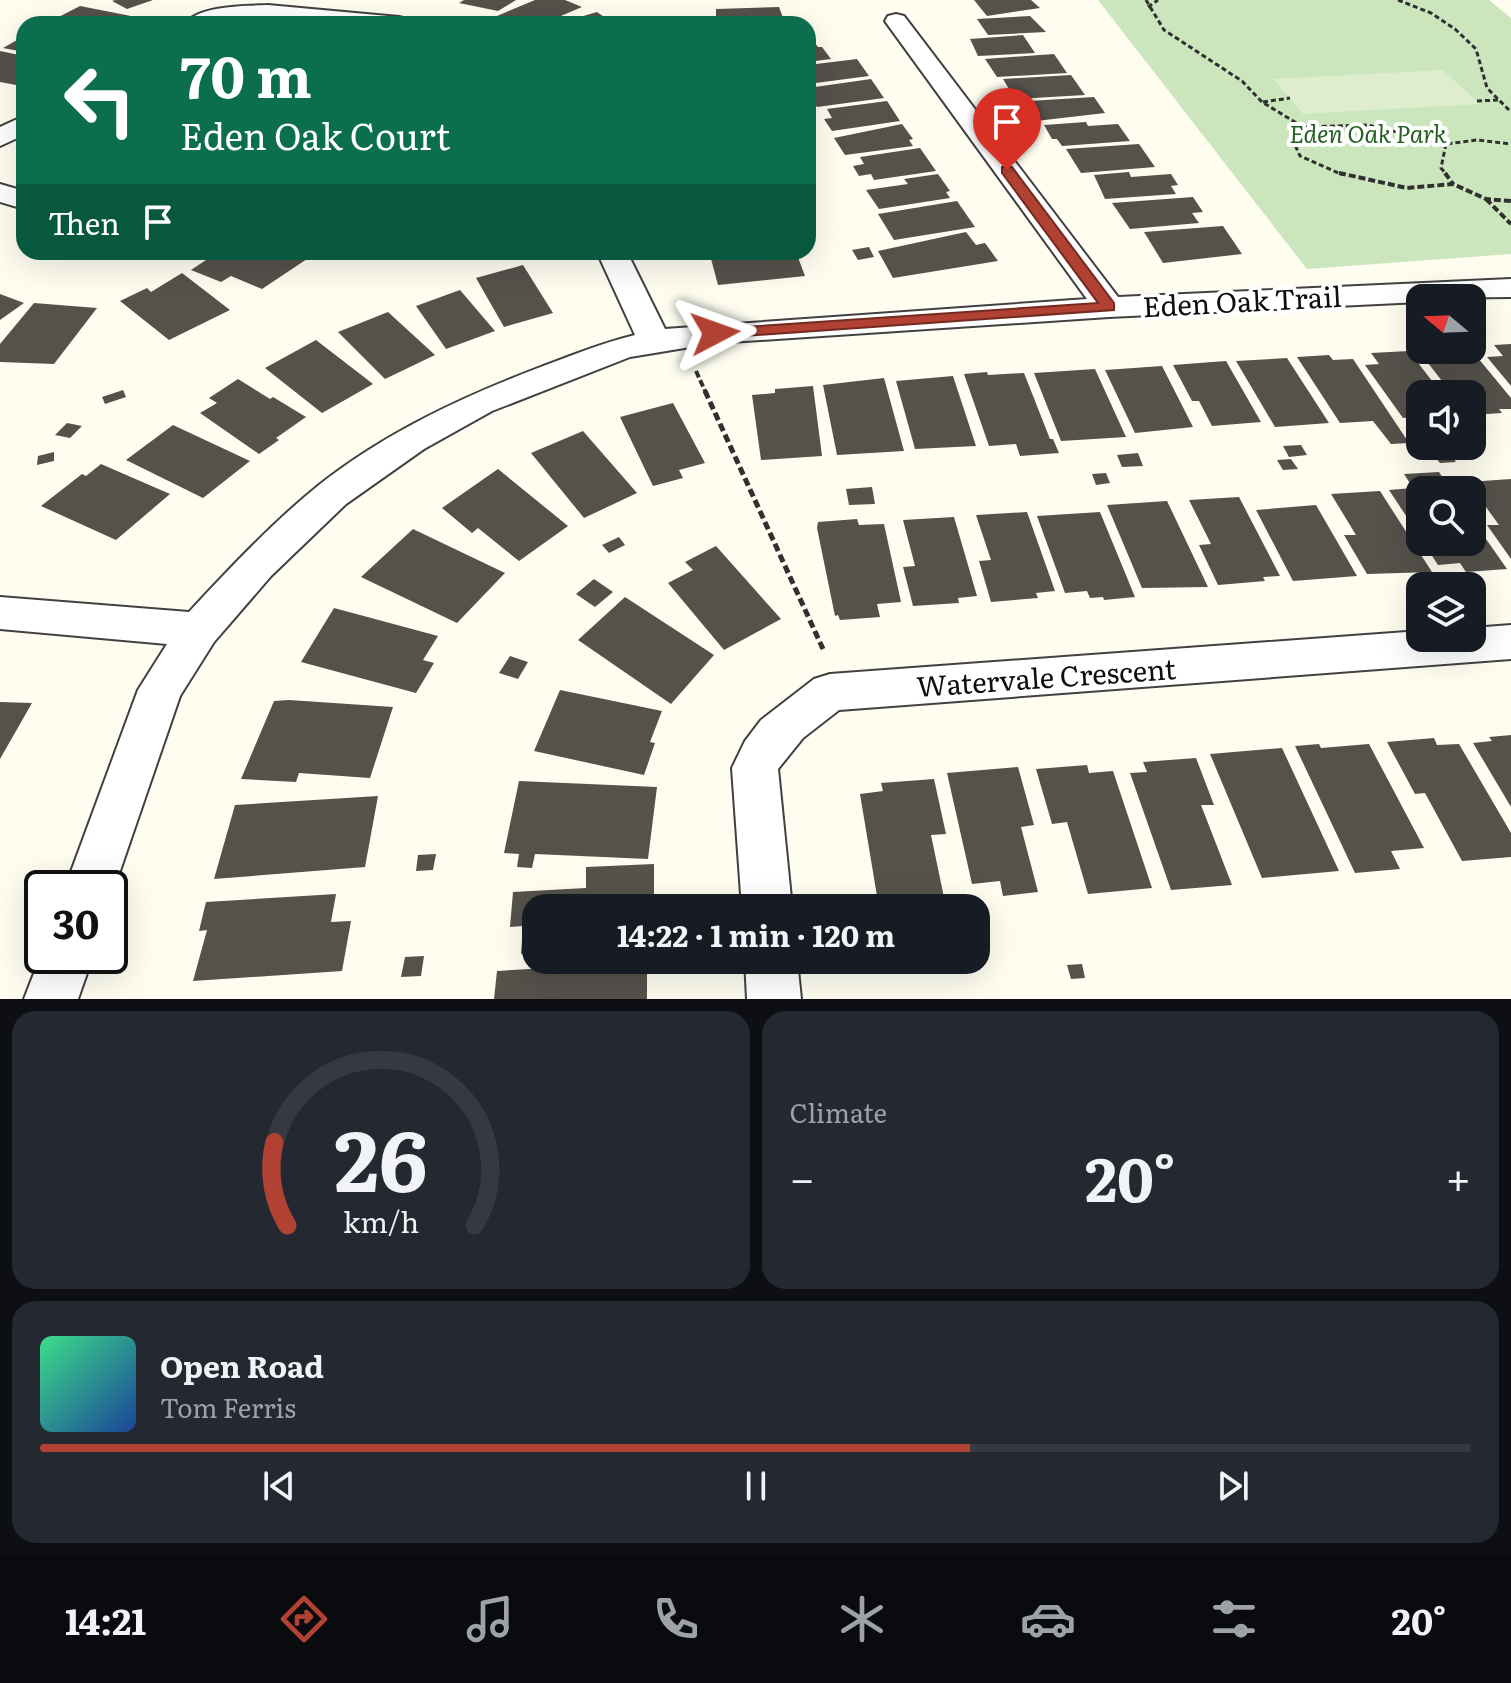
<!DOCTYPE html>
<html lang="en">
<head>
<meta charset="utf-8">
<style>
	:root { --surface:#171b24; --page:#242831; --text:#f1f3f6; --muted:#9ea1a6; --line:#363941; --accent:#b14132 }
	body { margin:0; font-family:Literata,serif; background:var(--page); color:var(--text); height:100vh; display:flex; flex-direction:column; font-size:30px; white-space:nowrap }
	* { box-sizing:border-box; margin:0 }
	p { font-size:26px; color:var(--muted) }
	.icon { flex:none; width:44px; height:44px; fill:none; stroke:currentColor; stroke-width:2; stroke-linecap:round; stroke-linejoin:round }
	.map { position:relative; height:999px; overflow:hidden }
	.panel { display:flex; flex-direction:column; gap:12px; padding:12px; background:#0d0f14; flex:1 }
	.panel>* { flex:none }
	.top-card { position:absolute; left:16px; top:16px; width:800px; height:244px; border-radius:24px; box-shadow:0 8px 32px #0002; background:#0b6e4f; color:#fff; overflow:hidden }
	.needle { width:52px; rotate:289deg }
	.tools { position:absolute; left:1406px; top:284px; display:grid; gap:16px }
	.tools a { display:grid; place-items:center; width:80px; height:80px; border-radius:16px; background:var(--surface); box-shadow:0 8px 32px #0002; font-size:40px }
	.speed { position:absolute; left:24px; top:870px; display:flex; gap:16px; font-size:40px; font-weight:700; text-align:center }
	.speed>* { display:grid; place-content:center; width:104px; height:104px; border-radius:50%; background:var(--surface); box-shadow:0 8px 32px #0002; line-height:1 }
	.speed .limit { border:4px solid #111; border-radius:12px; background:#fff; color:#111 }
	.pin { position:absolute; display:grid; place-items:center; width:68px; height:68px; color:#fff; margin:-82px -34px; border-radius:50% 50% 50% 0; rotate:-45deg; box-shadow:0 0 8px #0007 }
	.pin .icon { rotate:45deg }
	.me { position:absolute; width:88px; margin:-44px; rotate:86deg; stroke-linejoin:round; filter:drop-shadow(0 0 6px #0008) }
	.turn { display:flex; align-items:center; gap:28px; height:168px; padding:0 32px; font-size:36px }
	.turn .icon { width:104px; height:104px; stroke-width:2.5 }
	.turn b { display:block; font-size:56px; line-height:68px }
	.then { display:flex; align-items:center; height:76px; padding:0 32px; background:#0003; gap:16px; font-size:30px }
	.big { font-size:60px; font-weight:700; line-height:1.1 }
	.panel .card { flex:1; display:flex; flex-direction:column; justify-content:center; gap:12px; min-width:0; padding:0 28px; border-radius:24px; background:var(--page) }
	.panel .dial { align-items:center; gap:0 }
	.dial svg { height:208px; overflow:visible; fill:none; stroke:var(--line); stroke-width:7; stroke-linecap:round; text-anchor:middle }
	.dial text { fill:var(--text); stroke:none }
	.song { display:flex; align-items:center; gap:24px }
	.cover { width:96px; height:96px; border-radius:12px; background:linear-gradient(135deg,hsl(150 70% 55%),hsl(220 70% 35%)) }
	.played { height:8px; border-radius:4px; background:linear-gradient(90deg,var(--accent) 65%,var(--line) 65%) }
	.keys { display:flex; justify-content:space-around; direction:ltr }
	.heat { display:flex; justify-content:space-between; align-items:center; font-size:44px; direction:ltr }
	.panel .tiles { flex:1; display:grid; gap:12px; grid-template-columns:1fr 1fr }
	.card:last-child { grid-column:span 2 }
	.trip { position:absolute; left:522px; top:894px; width:468px; height:80px; border-radius:24px; background:var(--surface); box-shadow:0 8px 32px #0002; font-weight:700; line-height:80px; text-align:center }
	.dock { display:flex; height:128px; justify-content:space-around; align-items:center; background:#090b0e; color:var(--muted) }
	.dock .icon { width:56px; height:56px }
	.dock .active { color:var(--accent) }
	.dock b { font-size:36px; color:var(--text) }
	.map>svg:first-child { display:block }
	.green { fill:#cbe5bc }
	.pitch { fill:#ddedcd }
	.building { fill:#55514b }
	.lines { fill:none; stroke-linecap:round; stroke-linejoin:round }
	.minor-casing { stroke:#414141; stroke-width:4 }
	.path-far2 { stroke:#303030; stroke-width:3; stroke-dasharray:5 3; stroke-linecap:butt }
	.path-far1 { stroke:#303030; stroke-width:4; stroke-dasharray:7 3; stroke-linecap:butt }
	.path { stroke:#303030; stroke-width:5; stroke-dasharray:8 4; stroke-linecap:butt }
	.minor { fill:#fff; fill-rule:evenodd }
	.route { fill:#b14132; stroke:#732a20; stroke-width:2 }
	.labels { text-anchor:middle; dominant-baseline:central; stroke-width:8; stroke-linejoin:round; paint-order:stroke }
	.far-park-label { font-size:24px; font-style:italic; fill:#276024; stroke:#fff }
	.street-label { font-size:28px; fill:#0e0e0e; stroke:#fff }
</style>
</head>
<body>
<div class="map">
<svg width="1511" height="999" viewBox="0 0 1511 999">
	<rect width="100%" height="100%" fill="#fefdf0"/>
	<polygon class="green" points="1098,0 1489,0 1511,18 1511,254 1307,269"/>
	<polygon class="pitch" points="1443,70 1480,104 1303,114 1273,79"/>
	<g class="building">
		<polygon points="115,0 153,0 127,9 112,1"/>
		<polygon points="464,0 516,0 498,11 459,3"/>
		<polygon points="535,0 565,0 582,7 542,24 521,24 497,16"/>
		<polygon points="974,0 1031,0 1040,8 987,16"/>
		<polygon points="80,6 131,16 117,24 45,24"/>
		<polygon points="779,7 785,23 716,24 716,9"/>
		<polygon points="597,12 614,24 561,24 560,23"/>
		<polygon points="1030,16 1046,32 988,35 977,19"/>
		<polygon points="1023,35 1035,53 978,56 970,39"/>
		<polygon points="24,36 24,52 3,48"/>
		<polygon points="814,42 818,47 822,47 831,59 808,62 808,43"/>
		<polygon points="0,51 24,56 24,81 16,85 0,82"/>
		<polygon points="1054,54 1067,73 997,77 985,59"/>
		<polygon points="857,59 869,76 808,84 808,65"/>
		<polygon points="1071,75 1085,95 1015,99 1003,79"/>
		<polygon points="871,79 884,98 817,107 808,94 808,88"/>
		<polygon points="1094,97 1105,113 1036,121 1028,107 1032,106 1029,101"/>
		<polygon points="887,101 900,121 832,131 824,119 832,118 827,109"/>
		<polygon points="1086,122 1088,126 1118,124 1130,141 1062,146 1057,139 1052,139 1044,125"/>
		<polygon points="902,124 913,139 909,140 913,146 845,155 834,138"/>
		<polygon points="1139,144 1155,167 1081,173 1066,149"/>
		<polygon points="920,148 936,171 874,180 871,174 859,176 853,166 864,164 860,157"/>
		<polygon points="1129,172 1131,177 1171,174 1178,185 1171,186 1176,194 1105,199 1094,175"/>
		<polygon points="938,174 950,191 946,192 950,198 879,209 866,190 908,184 904,179"/>
		<polygon points="1193,197 1203,212 1192,213 1199,223 1130,229 1112,203"/>
		<polygon points="957,201 975,227 894,240 878,214"/>
		<polygon points="1223,226 1242,254 1163,263 1144,232"/>
		<polygon points="966,232 976,245 985,243 998,261 893,278 878,251"/>
		<polygon points="869,247 874,257 858,260 852,250"/>
		<polygon points="218,252 297,252 310,257 262,289 231,276 221,282 191,270"/>
		<polygon points="740,252 796,252 805,276 718,285 710,255"/>
		<polygon points="523,265 553,313 504,327 476,278"/>
		<polygon points="182,273 230,310 169,340 120,301 147,288 151,292"/>
		<polygon points="460,290 495,331 446,349 416,306"/>
		<polygon points="0,294 24,303 0,320"/>
		<polygon points="34,303 97,308 54,364 0,362 0,344"/>
		<polygon points="388,312 435,355 385,379 338,332"/>
		<polygon points="316,340 373,384 322,413 265,368"/>
		<polygon points="1511,344 1511,386 1487,357 1503,356 1494,345"/>
		<polygon points="1418,350 1473,352 1511,398 1511,409 1499,409 1502,413 1472,415 1472,394 1452,394"/>
		<polygon points="1409,351 1442,394 1420,394 1420,417 1403,418 1365,365 1379,364 1371,353"/>
		<polygon points="1329,355 1333,360 1353,359 1409,443 1391,444 1373,421 1340,423 1297,357"/>
		<polygon points="1287,358 1329,423 1275,427 1236,361"/>
		<polygon points="1226,361 1261,422 1212,426 1199,401 1192,401 1173,365"/>
		<polygon points="1162,366 1193,427 1135,433 1105,370"/>
		<polygon points="1095,369 1126,437 1061,441 1034,373"/>
		<polygon points="987,372 988,375 1024,373 1050,439 1053,439 1059,453 1020,456 1016,444 989,446 964,374"/>
		<polygon points="953,376 976,446 915,449 896,381"/>
		<polygon points="884,378 904,451 837,455 823,385"/>
		<polygon points="238,379 270,399 273,397 306,417 276,438 279,440 259,454 200,413 217,403 209,398"/>
		<polygon points="813,386 822,456 761,460 752,395 775,393 775,389"/>
		<polygon points="123,390 126,397 105,404 102,397"/>
		<polygon points="673,403 705,463 679,470 683,478 653,486 620,417"/>
		<polygon points="67,423 82,426 70,438 55,435"/>
		<polygon points="173,425 250,461 203,498 126,460"/>
		<polygon points="583,431 637,493 584,518 531,453"/>
		<polygon points="1301,445 1307,455 1289,457 1283,446"/>
		<polygon points="1448,451 1456,462 1440,463 1431,452"/>
		<polygon points="54,452 54,461 37,465 38,456"/>
		<polygon points="1138,453 1143,466 1122,467 1117,455"/>
		<polygon points="1291,459 1298,469 1283,470 1277,460"/>
		<polygon points="101,464 170,494 116,540 41,506 82,474 86,476"/>
		<polygon points="498,469 568,526 519,561 478,528 472,533 442,508"/>
		<polygon points="1439,472 1451,490 1420,490 1420,537 1389,490 1413,488 1404,474"/>
		<polygon points="1106,473 1110,483 1096,485 1092,474"/>
		<polygon points="1511,479 1511,559 1487,525 1499,525 1468,482"/>
		<polygon points="872,487 875,504 849,505 846,489"/>
		<polygon points="1380,491 1432,572 1367,574 1344,535 1356,535 1331,494"/>
		<polygon points="1239,497 1280,576 1263,577 1265,581 1218,585 1199,545 1211,544 1189,500"/>
		<polygon points="1167,501 1208,587 1142,588 1107,505"/>
		<polygon points="1316,505 1357,576 1293,581 1256,510"/>
		<polygon points="1027,512 1055,591 1036,593 1038,598 991,602 979,561 991,560 976,515"/>
		<polygon points="1100,512 1135,597 1104,600 1103,597 1090,598 1087,591 1065,593 1037,516"/>
		<polygon points="954,517 977,596 958,598 959,603 913,606 903,567 915,566 903,520"/>
		<polygon points="857,519 859,525 884,524 901,602 877,604 880,617 840,620 838,615 835,616 817,528 818,522"/>
		<polygon points="1472,519 1507,569 1466,572 1460,563 1438,565 1423,542 1472,542"/>
		<polygon points="413,529 505,573 457,623 361,577"/>
		<polygon points="619,537 625,545 609,553 602,545"/>
		<polygon points="716,546 781,619 724,650 668,583 693,570 685,562"/>
		<polygon points="594,579 613,592 595,607 576,594"/>
		<polygon points="625,597 714,655 671,704 578,640"/>
		<polygon points="334,608 438,636 423,660 434,663 416,693 301,662"/>
		<polygon points="510,656 528,662 518,679 499,673"/>
		<polygon points="560,690 662,711 650,742 655,743 644,775 534,751"/>
		<polygon points="289,700 393,707 370,778 299,773 296,782 241,779 274,701"/>
		<polygon points="0,702 32,703 0,759"/>
		<polygon points="1511,735 1511,807 1473,743 1492,741 1489,737"/>
		<polygon points="1434,738 1437,745 1459,744 1511,833 1511,857 1462,861 1425,793 1415,794 1387,742"/>
		<polygon points="1319,744 1321,748 1369,744 1424,848 1391,851 1400,869 1355,873 1295,746"/>
		<polygon points="1282,748 1339,871 1262,878 1210,754"/>
		<polygon points="1196,758 1214,805 1201,805 1232,885 1171,890 1130,773 1147,772 1143,762"/>
		<polygon points="1087,765 1089,773 1113,771 1152,888 1088,894 1067,822 1052,824 1036,769"/>
		<polygon points="1018,767 1034,825 1021,827 1038,892 1003,896 1000,881 972,884 947,773"/>
		<polygon points="934,779 946,834 931,835 946,907 879,908 860,794 883,791 881,783"/>
		<polygon points="519,781 657,787 648,859 535,854 532,868 517,867 519,854 504,853"/>
		<polygon points="378,796 365,867 214,879 235,805"/>
		<polygon points="436,854 433,870 416,871 418,855"/>
		<polygon points="654,864 654,908 536,908 536,953 521,954 523,926 510,927 513,892 586,888 586,867"/>
		<polygon points="336,894 331,922 351,921 342,971 193,981 207,930 199,931 206,902"/>
		<polygon points="424,956 421,976 401,977 405,957"/>
		<polygon points="647,962 647,999 494,999 497,971"/>
		<polygon points="1082,964 1085,978 1071,979 1067,965"/>
	</g>
	<g class="lines">
		<g class="minor-casing">
			<g id="minor">
				<path d="M268,5L399,17L407,19L411,24H346L268,18L184,24C200,5 245,6 268,5Z"/>
				<path d="M896,14L904,16L1118,297L1511,279V297L1420,298V302L1109,317L715,343L630,357L492,411L424,449L346,504L271,576L214,642L180,696L110,900V888H65L138,690L167,644L0,629V597L189,612C230,568 272,523 319,485C385,433 460,398 538,368C570,356 602,343 635,335L597,252H627L665,329L1087,299L885,21L888,16Z"/>
				<polygon points="24,116 24,135 0,146 0,127"/>
				<polygon points="0,184 24,191 24,209 0,202"/>
				<polygon points="1511,625 1511,659 839,710 803,738 778,769 792,908 742,908 732,768 745,741 761,720 814,679 830,674 1420,631 1420,638 1472,638 1472,628"/>
				<polygon points="42,953 42,956 93,956 78,999 24,999"/>
				<polygon points="745,960 797,960 801,999 747,999"/>
			</g>
		</g>
		<g class="path-far2">
			<polyline points="1146,0 1164,30 1242,81 1262,102 1303,127 1368,125 1446,144 1477,140 1511,144"/>
			<polyline points="1398,0 1431,13 1455,29 1476,49 1487,88 1511,112"/>
			<polyline points="1148,7 1158,0"/>
			<polyline points="1477,101 1498,100"/>
			<polyline points="1263,102 1290,98"/>
			<polyline points="1303,127 1292,138 1300,156 1343,175"/>
			<polyline points="1446,144 1441,168 1447,175"/>
		</g>
		<g class="path-far1">
			<polyline points="1339,173 1407,188 1453,184 1486,199 1511,201"/>
			<polyline points="1445,173 1453,184"/>
			<polyline points="1486,199 1511,224"/>
			<polyline points="696,371 706,393"/>
		</g>
		<polyline class="path" points="705,391 823,649"/>
		<use href="#minor" class="minor"/>
	</g>
	<polygon class="route" points="1002,167 1012,167 1114,303 1114,310 715,338 707,333 715,329 1098,303 1002,173"/>
	<g class="labels">
		<g class="far-park-label">
			<text x="1368" y="132">Eden Oak Park</text>
		</g>
		<g class="street-label">
			<text transform="translate(1242 300) rotate(-3)">Eden Oak Trail</text>
			<text transform="translate(1046 676) rotate(-4)">Watervale Crescent</text>
		</g>
	</g>
</svg>
<div class="tools">
<a><svg class="needle" viewBox="-14 -14 28 28"><path d="M0-13l5 13h-10z" fill="#e53935"/><path d="M0 13l5-13h-10z" fill="#9ea1a6"/></svg></a>
<a><svg class="icon" aria-label="sound" viewBox="0 0 24 24"><path d="M4 9h4l5-4v14l-5-4H4zM17 9q2 3 0 6"/></svg></a>
<a><svg class="icon" aria-label="search" viewBox="0 0 24 24"><circle cx="10" cy="10" r="6"/><path d="M15 15l6 6"/></svg></a>
<a><svg class="icon" aria-label="layers" viewBox="0 0 24 24"><path d="M12 4l9 5-9 5-9-5zM3 14l9 5 9-5"/></svg></a>
</div>
<div class="speed"><div class="limit">30</div></div>
<div class="pin" style="left:1007px;top:170px;background:#d93025"><svg class="icon" aria-label="arrive" viewBox="0 0 24 24"><path d="M6 21V4h12l-3 4 3 4H6"/></svg></div>
<svg class="me" style="left:715px;top:333px" viewBox="-20 -20 40 40"><path d="M0-17L14 15 0 8-14 15z" fill="#b14132" stroke="#fff" stroke-width="4"/></svg>
<div class="trip">14:22 · 1 min · 120 m</div>
<div class="top-card">
<div class="turn"><svg class="icon" aria-label="left" viewBox="0 0 24 24"><path d="M17 20v-9H6M10 6l-5 5 5 5"/></svg><div><b>70 m</b>Eden Oak Court</div></div>
<div class="then">Then<svg class="icon" aria-label="arrive" viewBox="0 0 24 24"><path d="M6 21V4h12l-3 4 3 4H6"/></svg></div>
</div>
</div>
<section class="panel">
<div class="tiles">
<div class="card dial"><svg viewBox="0 0 100 80">
<path d="M14 69A42 42 0 1 1 86 69"/>
<path d="M14 69A42 42 0 0 1 9 37" stroke="#b14132"/>
<text x="50" y="56" font-size="32" font-weight="700">26</text>
<text x="50" y="72" font-size="11">km/h</text>
</svg></div>
<div class="card"><p>Climate</p>
<div class="heat"><a>−</a><b class="big">20°</b><a>+</a></div>
</div>
<div class="card">
<div class="song"><i class="cover"></i><div><b>Open Road</b><p>Tom Ferris</p></div></div>
<div class="played"></div>
<div class="keys"><svg class="icon" aria-label="previous" viewBox="0 0 24 24"><path d="M18 5L8 12l10 7zM5 5v14"/></svg><svg class="icon" aria-label="pause" viewBox="0 0 24 24"><path d="M8 5v14M16 5v14"/></svg><svg class="icon" aria-label="next" viewBox="0 0 24 24"><path d="M6 5l10 7-10 7zM19 5v14"/></svg></div>
</div>
</div>
</section>
<nav class="dock">
<b>14:21</b>
<svg class="icon active" aria-label="directions" viewBox="0 0 24 24"><path d="M12 3l9 9-9 9-9-9zM9 14v-3h6M13 9l2 2-2 2"/></svg>
<svg class="icon" aria-label="music" viewBox="0 0 24 24"><path d="M9 18V5l10-2v13"/><circle cx="6" cy="18" r="3"/><circle cx="16" cy="16" r="3"/></svg>
<svg class="icon" aria-label="phone" viewBox="0 0 24 24"><path d="M5 4h4l2 5-3 2q2 4 5 5l2-3 5 2v4C11 20 4 13 5 4z"/></svg>
<svg class="icon" aria-label="climate" viewBox="0 0 24 24"><path d="M12 3v18M4 7l16 10M4 17L20 7"/></svg>
<svg class="icon" aria-label="car" viewBox="0 0 24 24"><path d="M5 17H2v-5l4-1 3-4h7l3 4 3 1v5h-3M9 17h6M6 11h13"/><circle cx="7" cy="17" r="2"/><circle cx="17" cy="17" r="2"/></svg>
<svg class="icon" aria-label="filters" viewBox="0 0 24 24"><path d="M4 7h16M4 17h16"/><circle cx="9" cy="7" r="2"/><circle cx="15" cy="17" r="2"/></svg>
<b>20°</b>
</nav>
</body>
</html>
